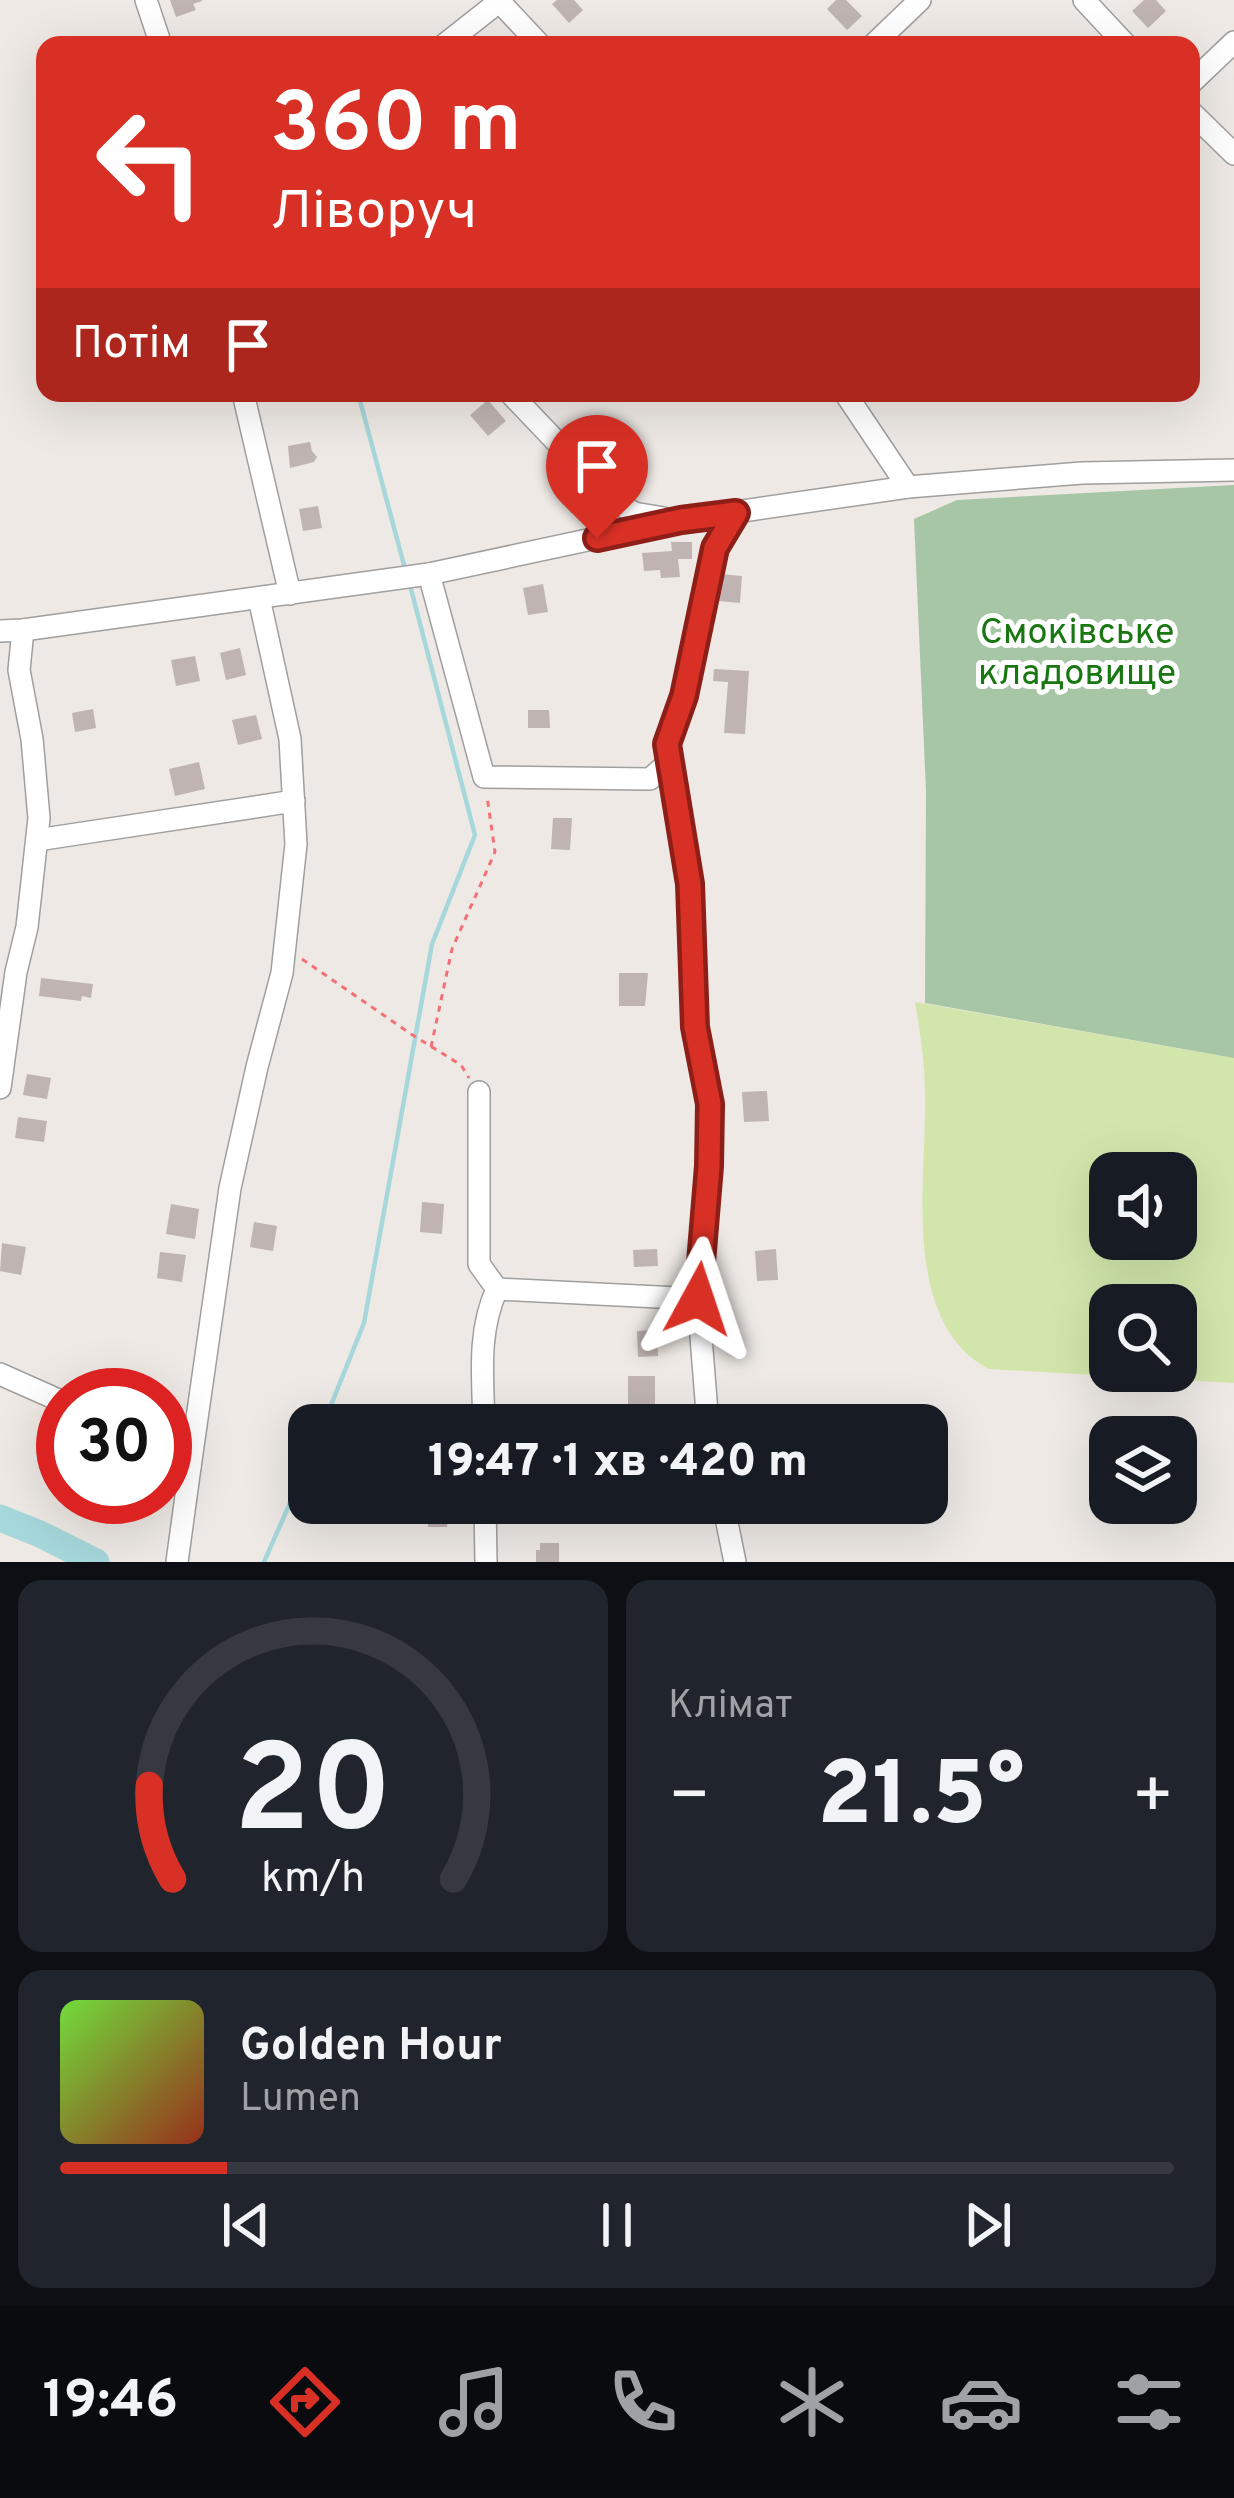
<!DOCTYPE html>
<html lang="uk">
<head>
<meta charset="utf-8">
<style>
	:root { --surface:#171b24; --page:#20242c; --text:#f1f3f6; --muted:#9ea1a6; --line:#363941; --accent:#d93025 }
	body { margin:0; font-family:Overpass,sans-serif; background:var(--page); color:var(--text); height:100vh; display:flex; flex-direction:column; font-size:45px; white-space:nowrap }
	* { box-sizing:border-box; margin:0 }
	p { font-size:39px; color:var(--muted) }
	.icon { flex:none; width:66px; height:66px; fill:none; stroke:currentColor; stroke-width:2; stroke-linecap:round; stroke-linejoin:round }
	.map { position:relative; height:1562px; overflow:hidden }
	.panel { display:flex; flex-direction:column; gap:18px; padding:18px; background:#0d0f14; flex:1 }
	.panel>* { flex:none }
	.guide { position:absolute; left:36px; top:36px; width:1164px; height:366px; border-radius:24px; box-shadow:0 12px 48px #0002; background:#d93025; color:#fff; overflow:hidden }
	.buttons { position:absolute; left:1089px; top:1152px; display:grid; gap:24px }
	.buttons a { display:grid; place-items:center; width:108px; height:108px; border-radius:24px; background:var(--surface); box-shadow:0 12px 48px #0002; font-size:60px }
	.speed { position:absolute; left:36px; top:1368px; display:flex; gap:24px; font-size:60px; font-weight:700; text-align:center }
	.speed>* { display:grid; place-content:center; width:156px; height:156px; border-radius:50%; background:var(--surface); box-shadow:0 12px 48px #0002; line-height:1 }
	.speed .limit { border:18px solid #d22; background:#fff; color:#111 }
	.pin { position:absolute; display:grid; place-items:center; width:102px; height:102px; color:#fff; margin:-123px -51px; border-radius:50% 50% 50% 0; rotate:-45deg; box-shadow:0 0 12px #0007 }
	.pin .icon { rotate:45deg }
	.me { position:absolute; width:132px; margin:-66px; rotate:5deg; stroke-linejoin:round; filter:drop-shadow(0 0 9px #0008) }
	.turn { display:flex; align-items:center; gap:42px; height:252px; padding:0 36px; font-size:54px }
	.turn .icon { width:156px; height:156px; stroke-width:2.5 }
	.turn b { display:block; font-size:84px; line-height:102px }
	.then { display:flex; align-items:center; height:114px; padding:0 36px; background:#0003; gap:24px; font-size:45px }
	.big { font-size:90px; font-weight:800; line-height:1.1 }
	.panel .widget { flex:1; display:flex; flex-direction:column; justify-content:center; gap:18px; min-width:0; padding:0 42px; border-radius:24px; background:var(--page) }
	.panel .dial { align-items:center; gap:0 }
	.dial svg { height:312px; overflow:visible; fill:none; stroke:var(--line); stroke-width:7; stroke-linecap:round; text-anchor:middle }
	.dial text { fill:var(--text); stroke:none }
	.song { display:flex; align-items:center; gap:36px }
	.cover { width:144px; height:144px; border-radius:18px; background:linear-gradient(135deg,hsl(100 70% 55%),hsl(10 70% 35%)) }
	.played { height:12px; border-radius:6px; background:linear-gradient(90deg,var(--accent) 15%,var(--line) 15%) }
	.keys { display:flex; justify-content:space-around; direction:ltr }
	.heat { display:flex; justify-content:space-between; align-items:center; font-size:66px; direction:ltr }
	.panel .tiles { flex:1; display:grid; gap:18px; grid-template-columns:1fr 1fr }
	.widget:last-child { grid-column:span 2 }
	.trip { position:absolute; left:288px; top:1404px; width:660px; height:120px; border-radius:24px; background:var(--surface); box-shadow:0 12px 48px #0002; font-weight:800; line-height:120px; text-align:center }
	.tab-bar { display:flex; height:192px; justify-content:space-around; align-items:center; background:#090b0e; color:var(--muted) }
	.tab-bar .icon { width:84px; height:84px }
	.tab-bar .on { color:var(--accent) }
	.tab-bar b { font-size:54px; color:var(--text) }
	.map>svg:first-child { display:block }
	.grass { fill:#d2e6ac; fill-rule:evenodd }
	.cemetery { fill:#a6c6a6 }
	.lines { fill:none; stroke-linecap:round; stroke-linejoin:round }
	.stream { stroke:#a6d7da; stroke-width:4.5 }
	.river { stroke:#a6d7da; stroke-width:27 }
	.building { fill:#bfb4b1 }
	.minor-casing { stroke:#9f9f9f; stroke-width:24 }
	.path { stroke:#f47077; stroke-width:3; stroke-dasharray:6 6; stroke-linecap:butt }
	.minor { stroke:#fff; stroke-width:21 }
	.route-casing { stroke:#8d1f18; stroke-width:30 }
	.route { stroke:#d93025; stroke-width:21 }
	.labels { text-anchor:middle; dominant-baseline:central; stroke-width:10; stroke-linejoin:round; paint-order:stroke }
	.park-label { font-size:36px; fill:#187710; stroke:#fff }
</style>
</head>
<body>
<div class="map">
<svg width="1234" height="1562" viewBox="0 0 1234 1562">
	<rect width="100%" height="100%" fill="#eee9e4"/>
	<path class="grass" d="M915,1002L1234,1058V1383L988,1369C981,1364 972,1359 966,1353C904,1292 927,1171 925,1094C925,1063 920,1032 915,1002ZM1110,1173H1176V1239H1110ZM1110,1305H1176V1371H1110Z"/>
	<polygon class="cemetery" points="1234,485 1234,1058 925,1003 926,791 914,519 957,500"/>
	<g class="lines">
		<g class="stream">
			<polyline points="358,393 404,565"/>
			<polyline points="323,1425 364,1323 432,944 475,835 411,589"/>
			<polyline points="264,1562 309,1460"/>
		</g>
		<polyline class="river" points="0,1518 40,1534 96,1562"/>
	</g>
	<g class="building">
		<polygon points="170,0 202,0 202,1 193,4 196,10 176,17"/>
		<polygon points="557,0 574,0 583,10 569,23 552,4"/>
		<polygon points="836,0 846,0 862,16 847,30 827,9"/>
		<polygon points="1144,0 1156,0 1166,11 1148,28 1132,11"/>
		<polygon points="488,400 506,421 488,436 470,415"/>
		<polygon points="604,422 624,442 606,460 586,440"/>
		<polygon points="310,442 312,451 317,457 314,462 290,468 288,446"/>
		<polygon points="318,506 322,528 303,531 299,509"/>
		<polygon points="671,542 692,542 692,559 678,559 680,577 661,578 660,570 644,571 642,553 672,551"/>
		<polygon points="720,574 742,576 740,603 718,601"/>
		<polygon points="543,584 548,612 528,615 523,588"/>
		<polygon points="240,648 246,675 226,680 220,653"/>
		<polygon points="195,656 200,681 176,686 171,660"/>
		<polygon points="714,669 749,671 745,734 724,733 728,682 713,681"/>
		<polygon points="93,709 96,728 75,732 72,713"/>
		<polygon points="528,710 549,710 550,728 528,728"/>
		<polygon points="256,715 262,739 238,745 232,720"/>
		<polygon points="199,762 205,789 175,796 169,769"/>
		<polygon points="553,818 572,818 570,850 551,849"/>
		<polygon points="619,973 648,973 645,1006 619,1006"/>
		<polygon points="41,978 93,984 91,998 82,996 81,1001 39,996"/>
		<polygon points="27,1074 51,1078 47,1099 23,1095"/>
		<polygon points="767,1091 769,1121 744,1122 742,1092"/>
		<polygon points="18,1117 47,1121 44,1142 15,1138"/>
		<polygon points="422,1202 444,1204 442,1234 420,1232"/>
		<polygon points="171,1204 199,1209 195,1239 166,1234"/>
		<polygon points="254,1222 277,1226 273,1251 250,1247"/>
		<polygon points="2,1243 26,1247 21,1275 0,1271"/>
		<polygon points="657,1249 658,1266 634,1267 633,1250"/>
		<polygon points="776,1249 778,1280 757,1281 755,1251"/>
		<polygon points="160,1252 186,1255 182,1282 157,1278"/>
		<polygon points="657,1330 658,1356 638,1357 637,1331"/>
		<rect x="628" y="1376" width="27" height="32"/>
		<polygon points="428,1503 450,1503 447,1527 428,1527"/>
		<rect x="651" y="1503" width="19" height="16"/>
		<polygon points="540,1543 559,1543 559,1562 536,1562 536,1550 540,1550"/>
	</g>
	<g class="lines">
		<g class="minor-casing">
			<g id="minor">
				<polyline points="146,0 161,45"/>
				<polyline points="498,0 540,45"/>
				<polyline points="1084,0 1126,45"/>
				<polyline points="444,45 501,0"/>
				<polyline points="873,45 920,0"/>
				<polyline points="1191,83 1234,42"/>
				<polyline points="1191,112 1234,154"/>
				<polyline points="243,393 290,594"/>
				<polyline points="510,393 610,498 634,513 664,518"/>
				<polyline points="845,393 908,487"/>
				<polyline points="429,574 484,777 650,779 670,761"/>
				<polyline points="0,631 23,630 429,574 681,520 908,487 1082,473 1234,470"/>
				<polyline points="37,840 294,801"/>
				<polyline points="0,1088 16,972 27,927 39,818 32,739 19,670 23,630"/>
				<path d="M479,1092V1264L497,1289C477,1332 483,1379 484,1425"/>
				<polyline points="497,1289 698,1299"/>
				<polyline points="0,1374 63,1402"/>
				<polyline points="708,1425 698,1299 709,1166 710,1104 695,1026 690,884 667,744 684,696 715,548 736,513"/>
				<polyline points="165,1454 190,1467 177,1562"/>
				<polyline points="190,1467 230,1188 257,1067 282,973 296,844 290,739 259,598"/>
				<polyline points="485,1503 486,1562"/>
				<polyline points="723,1503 735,1562"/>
			</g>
		</g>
		<g class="path">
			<polyline points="302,959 411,1034 461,1065 469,1078"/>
			<polyline points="431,1047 452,949 495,852 487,796"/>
		</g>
		<use href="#minor" class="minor"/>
	</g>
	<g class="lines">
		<g class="route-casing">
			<polyline id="route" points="597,538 681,520 736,513 715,548 684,696 667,744 690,884 695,1027 710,1104 709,1166 698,1299"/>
		</g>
		<use href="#route" class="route"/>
	</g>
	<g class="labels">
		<g class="park-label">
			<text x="1077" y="634">Смоківське<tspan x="1077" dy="41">кладовище</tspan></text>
		</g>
	</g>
</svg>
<div class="buttons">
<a><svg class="icon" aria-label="sound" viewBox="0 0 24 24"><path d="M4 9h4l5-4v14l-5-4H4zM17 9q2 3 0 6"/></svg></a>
<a><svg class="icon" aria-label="search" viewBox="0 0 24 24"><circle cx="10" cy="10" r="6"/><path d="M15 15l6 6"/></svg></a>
<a><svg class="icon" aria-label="layers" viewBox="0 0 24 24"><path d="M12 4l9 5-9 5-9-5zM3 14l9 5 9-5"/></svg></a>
</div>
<div class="speed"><div class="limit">30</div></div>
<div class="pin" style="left:597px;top:538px;background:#d93025"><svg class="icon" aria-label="arrive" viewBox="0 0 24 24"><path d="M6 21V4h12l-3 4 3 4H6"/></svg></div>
<svg class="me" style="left:698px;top:1299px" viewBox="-20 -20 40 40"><path d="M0-17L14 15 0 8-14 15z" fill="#d93025" stroke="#fff" stroke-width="4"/></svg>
<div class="trip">19:47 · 1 хв · 420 m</div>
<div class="guide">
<div class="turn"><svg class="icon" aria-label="left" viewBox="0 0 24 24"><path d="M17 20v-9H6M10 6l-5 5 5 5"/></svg><div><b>360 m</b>Ліворуч</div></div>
<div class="then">Потім<svg class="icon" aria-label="arrive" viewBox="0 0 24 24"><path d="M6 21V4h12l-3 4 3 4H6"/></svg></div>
</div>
</div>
<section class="panel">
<div class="tiles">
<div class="widget dial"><svg viewBox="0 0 100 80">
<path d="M14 69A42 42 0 1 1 86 69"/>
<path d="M14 69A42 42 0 0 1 8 45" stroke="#d93025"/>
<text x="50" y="56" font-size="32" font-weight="700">20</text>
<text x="50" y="72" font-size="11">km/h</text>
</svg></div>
<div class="widget"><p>Клімат</p>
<div class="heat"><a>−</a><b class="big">21.5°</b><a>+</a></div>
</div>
<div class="widget">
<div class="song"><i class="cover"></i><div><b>Golden Hour</b><p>Lumen</p></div></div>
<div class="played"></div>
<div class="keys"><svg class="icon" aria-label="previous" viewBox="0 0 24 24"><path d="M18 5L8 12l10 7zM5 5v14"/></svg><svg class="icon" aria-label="pause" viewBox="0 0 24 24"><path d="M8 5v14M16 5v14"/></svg><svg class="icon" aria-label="next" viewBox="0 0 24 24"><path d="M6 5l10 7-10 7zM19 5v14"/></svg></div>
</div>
</div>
</section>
<nav class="tab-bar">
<b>19:46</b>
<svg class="icon on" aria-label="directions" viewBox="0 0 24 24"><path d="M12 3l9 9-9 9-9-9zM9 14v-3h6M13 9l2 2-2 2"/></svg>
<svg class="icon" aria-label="music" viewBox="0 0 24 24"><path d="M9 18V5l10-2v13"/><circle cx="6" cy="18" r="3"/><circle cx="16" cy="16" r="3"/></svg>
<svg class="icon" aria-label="phone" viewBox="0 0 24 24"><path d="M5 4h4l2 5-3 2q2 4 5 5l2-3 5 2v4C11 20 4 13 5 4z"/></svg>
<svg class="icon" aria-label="climate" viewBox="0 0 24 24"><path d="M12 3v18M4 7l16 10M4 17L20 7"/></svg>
<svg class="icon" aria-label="car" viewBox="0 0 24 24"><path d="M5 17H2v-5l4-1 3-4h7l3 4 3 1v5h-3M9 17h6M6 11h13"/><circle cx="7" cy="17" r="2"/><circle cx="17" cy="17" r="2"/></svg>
<svg class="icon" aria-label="filters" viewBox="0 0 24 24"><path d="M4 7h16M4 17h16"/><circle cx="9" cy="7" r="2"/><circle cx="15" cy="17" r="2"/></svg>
</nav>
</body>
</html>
